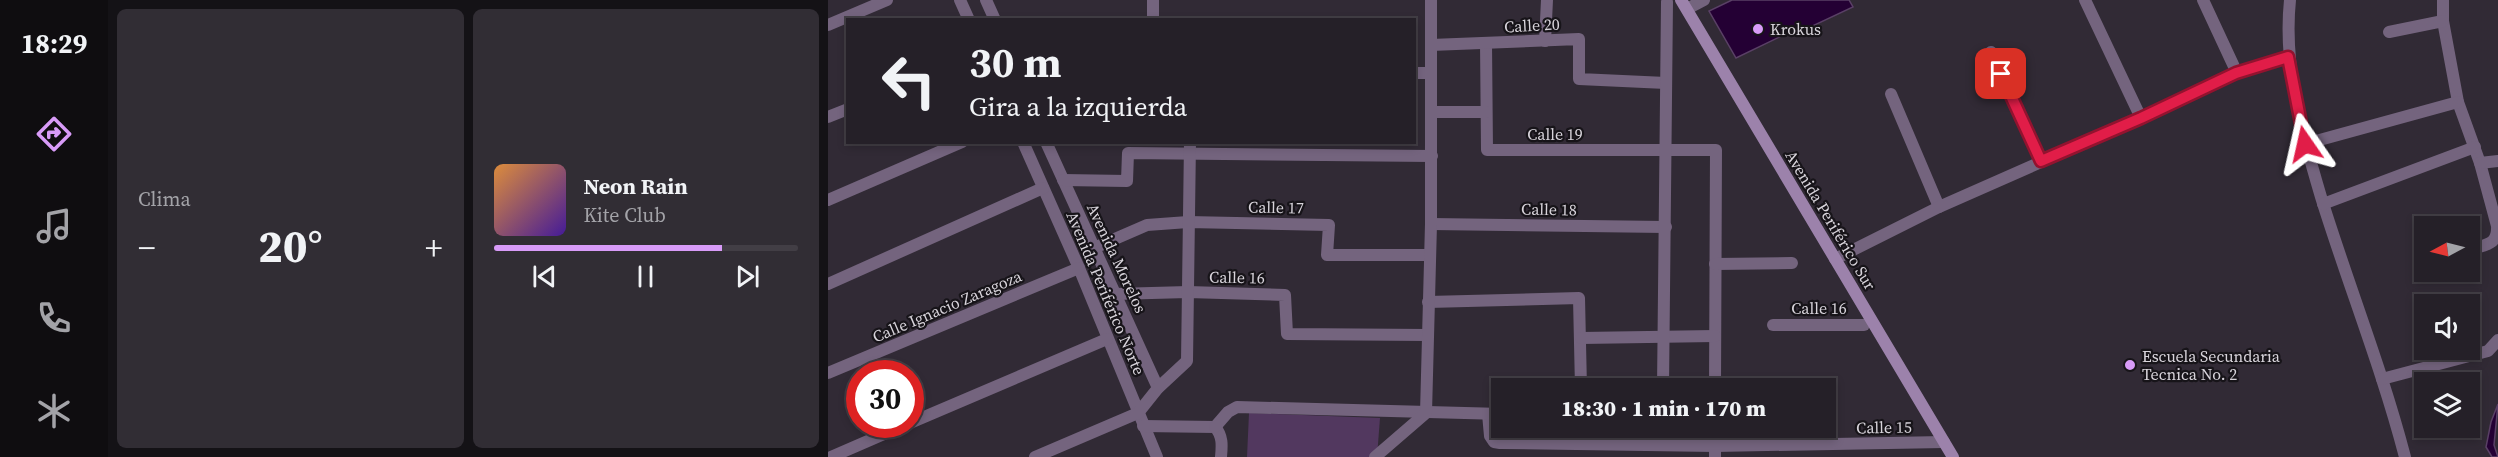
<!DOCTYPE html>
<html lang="es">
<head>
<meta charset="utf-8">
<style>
	:root { --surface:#252028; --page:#312d34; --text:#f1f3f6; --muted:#a3a3a8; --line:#423e45; --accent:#d89bf8 }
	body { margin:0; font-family:"Source Serif 4",serif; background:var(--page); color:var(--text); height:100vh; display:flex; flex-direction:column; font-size:22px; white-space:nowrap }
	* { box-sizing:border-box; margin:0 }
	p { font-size:20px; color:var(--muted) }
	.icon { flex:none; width:33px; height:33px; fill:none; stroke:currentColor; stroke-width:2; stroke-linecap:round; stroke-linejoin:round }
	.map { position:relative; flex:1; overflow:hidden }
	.side { display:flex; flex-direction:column; gap:9px; padding:9px; background:#141216; width:720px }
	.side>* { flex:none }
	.guide { position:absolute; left:18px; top:18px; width:570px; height:126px; border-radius:0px; box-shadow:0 3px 9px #0003,0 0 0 2px var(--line); background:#252028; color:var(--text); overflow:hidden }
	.needle { width:39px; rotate:263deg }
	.fabs { position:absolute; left:1586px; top:216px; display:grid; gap:12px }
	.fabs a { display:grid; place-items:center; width:66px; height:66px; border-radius:0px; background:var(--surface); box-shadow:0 3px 9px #0003,0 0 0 2px var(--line); font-size:30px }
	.speed { position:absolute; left:18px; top:360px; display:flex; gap:12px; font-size:30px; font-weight:700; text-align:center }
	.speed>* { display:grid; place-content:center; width:78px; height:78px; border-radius:50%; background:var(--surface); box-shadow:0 3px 9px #0003,0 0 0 2px var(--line); line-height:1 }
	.speed .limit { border:9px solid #d22; background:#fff; color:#111 }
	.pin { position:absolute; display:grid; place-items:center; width:51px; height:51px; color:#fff; margin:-26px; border-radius:12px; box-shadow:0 3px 9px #0006 }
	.me { position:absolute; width:66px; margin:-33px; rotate:349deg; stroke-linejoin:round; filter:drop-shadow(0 0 4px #0008) }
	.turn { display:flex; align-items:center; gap:21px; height:126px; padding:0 24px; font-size:27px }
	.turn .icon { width:78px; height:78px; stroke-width:2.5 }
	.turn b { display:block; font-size:42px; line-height:51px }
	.big { font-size:45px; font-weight:800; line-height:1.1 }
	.side .tile { flex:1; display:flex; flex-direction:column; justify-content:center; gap:9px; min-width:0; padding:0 21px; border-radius:9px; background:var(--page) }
	.song { display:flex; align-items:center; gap:18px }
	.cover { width:72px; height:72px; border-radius:9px; background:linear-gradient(135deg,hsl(30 70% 55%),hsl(260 70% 35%)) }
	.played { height:6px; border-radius:3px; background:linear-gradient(90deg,var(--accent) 75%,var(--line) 75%) }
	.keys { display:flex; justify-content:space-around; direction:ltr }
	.heat { display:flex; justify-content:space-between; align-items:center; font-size:33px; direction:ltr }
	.side .tiles { flex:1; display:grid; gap:9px; grid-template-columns:repeat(2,1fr) }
	.trip { position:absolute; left:663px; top:378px; width:345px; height:60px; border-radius:0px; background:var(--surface); box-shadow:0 3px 9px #0003,0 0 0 2px var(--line); font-weight:800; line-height:60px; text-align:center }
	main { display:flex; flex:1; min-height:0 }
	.tab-bar { display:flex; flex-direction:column; width:108px; justify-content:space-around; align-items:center; background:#0f0d10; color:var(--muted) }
	.tab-bar .icon { width:42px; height:42px }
	.tab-bar .current { color:var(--accent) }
	.tab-bar b { font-size:27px; color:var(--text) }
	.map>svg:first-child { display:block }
	.green { fill:#52385f }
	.water { fill:#240034; stroke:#5a4066; stroke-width:1.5 }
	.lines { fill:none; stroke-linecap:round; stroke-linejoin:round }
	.street { stroke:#74647e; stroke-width:12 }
	.secondary { stroke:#9c82ab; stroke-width:12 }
	.route-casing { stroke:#92132f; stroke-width:15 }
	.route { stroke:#e11d48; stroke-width:10 }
	.poi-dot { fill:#d89bf8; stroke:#171419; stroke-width:2 }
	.labels { text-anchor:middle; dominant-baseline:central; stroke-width:4.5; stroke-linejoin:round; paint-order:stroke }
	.street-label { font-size:16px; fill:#d8d4db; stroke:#171419 }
	.poi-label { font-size:16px; fill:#d8d4db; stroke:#171419; text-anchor:start }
</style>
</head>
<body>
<main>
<nav class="tab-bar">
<b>18:29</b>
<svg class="icon current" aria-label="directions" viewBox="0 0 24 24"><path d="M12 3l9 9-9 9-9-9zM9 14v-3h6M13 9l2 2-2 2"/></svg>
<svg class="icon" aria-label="music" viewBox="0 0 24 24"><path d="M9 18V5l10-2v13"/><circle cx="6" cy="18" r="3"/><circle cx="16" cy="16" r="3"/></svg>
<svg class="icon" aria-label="phone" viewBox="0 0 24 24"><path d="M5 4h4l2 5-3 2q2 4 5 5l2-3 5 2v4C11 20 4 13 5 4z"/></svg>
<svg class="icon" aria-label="climate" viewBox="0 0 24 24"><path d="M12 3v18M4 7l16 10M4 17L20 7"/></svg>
</nav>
<section class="side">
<div class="tiles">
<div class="tile"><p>Clima</p>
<div class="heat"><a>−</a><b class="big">20°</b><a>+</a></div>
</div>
<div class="tile">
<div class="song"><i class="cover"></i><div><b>Neon Rain</b><p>Kite Club</p></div></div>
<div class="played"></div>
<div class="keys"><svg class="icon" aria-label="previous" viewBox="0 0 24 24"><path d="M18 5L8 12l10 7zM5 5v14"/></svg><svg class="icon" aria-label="pause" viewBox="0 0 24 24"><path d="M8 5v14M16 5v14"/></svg><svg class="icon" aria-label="next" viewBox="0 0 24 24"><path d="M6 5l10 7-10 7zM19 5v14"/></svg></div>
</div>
</div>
</section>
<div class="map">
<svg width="1670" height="457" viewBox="0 0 1670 457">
	<rect width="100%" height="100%" fill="#312a35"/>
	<polygon class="green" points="421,413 552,418 549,457 419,457"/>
	<g class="water">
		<polygon points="904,0 1021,0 1025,7 974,31 970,28 908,58 881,11"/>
		<polygon points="1670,404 1666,445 1670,457 1664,457 1658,447 1663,422"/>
	</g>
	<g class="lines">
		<g class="street">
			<polyline points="132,0 141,20"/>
			<polyline points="158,0 167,20"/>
			<polyline points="1257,0 1313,118"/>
			<polyline points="1375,0 1409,73"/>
			<path d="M1462,0C1455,67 1474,133 1493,197C1520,284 1554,369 1577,457"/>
			<path d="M1615,0V21L1630,102L1652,163L1669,226C1670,246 1657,244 1641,250"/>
			<polyline points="859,9 876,0"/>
			<polyline points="325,20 325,0"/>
			<polyline points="0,25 59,0"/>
			<polyline points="1561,32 1615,21"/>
			<polyline points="717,41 719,0"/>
			<polyline points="658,43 659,150 888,150 887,388"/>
			<polyline points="603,45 751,39 751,79 838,83"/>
			<polyline points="1163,52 1213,161"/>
			<polyline points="586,73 603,73"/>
			<polyline points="1063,94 1111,207"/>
			<polyline points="604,112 658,112"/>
			<polyline points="0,117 20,109"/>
			<polyline points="195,142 251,268 329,457"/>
			<polyline points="218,142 330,388"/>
			<polyline points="1477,144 1630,102"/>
			<polyline points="1652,163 1670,161"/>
			<polyline points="235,180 299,181 300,153 604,156"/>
			<polyline points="0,200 134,142"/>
			<polyline points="1495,204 1647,147"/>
			<polyline points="603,224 838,227"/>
			<polyline points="266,248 319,225 360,222 501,225 499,255 602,255"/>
			<polyline points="1007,259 1111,207 1313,118 1409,73 1460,57"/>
			<polyline points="887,264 964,263"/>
			<polyline points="0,284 215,188"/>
			<polyline points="287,294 360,292 457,295 459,334 600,335"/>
			<polyline points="600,302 751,298 753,388"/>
			<polyline points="945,325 1036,325"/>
			<polyline points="753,338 887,336"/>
			<polyline points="0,373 251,268"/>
			<polyline points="1554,379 1660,351 1670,340"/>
			<polyline points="835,388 839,2"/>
			<polyline points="660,414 662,436 666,442 672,443 887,446 1116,442"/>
			<polyline points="82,423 279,339"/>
			<path d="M315,426L387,427C395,436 394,446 393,457"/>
			<polyline points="387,427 400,412 409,407 674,414"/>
			<polyline points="3,457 79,424"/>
			<polyline points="207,457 310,413 330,388 359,361 362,142"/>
			<polyline points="547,457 598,413 603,224 603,0"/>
			<polyline points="887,457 887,428"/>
		</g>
		<polyline class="secondary" points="853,0 1125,457"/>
	</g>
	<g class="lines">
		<g class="route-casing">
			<polyline id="route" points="1173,74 1213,161 1313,118 1408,73 1460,57 1477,144"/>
		</g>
		<use href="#route" class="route"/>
	</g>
	<g class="poi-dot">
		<circle cx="930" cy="29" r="6"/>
		<circle cx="1302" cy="365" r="6"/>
	</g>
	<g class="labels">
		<g class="street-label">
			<text transform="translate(704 25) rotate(-3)">Calle 20</text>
			<text x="727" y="134">Calle 19</text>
			<text transform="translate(448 207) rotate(1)">Calle 17</text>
			<text transform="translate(721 209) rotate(1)">Calle 18</text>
			<text transform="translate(1003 220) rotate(59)">Avenida Periférico Sur</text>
			<text transform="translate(289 258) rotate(65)">Avenida Morelos</text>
			<text transform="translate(409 277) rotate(1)">Calle 16</text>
			<text transform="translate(278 293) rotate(67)">Avenida Periférico Norte</text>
			<text transform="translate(119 306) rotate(-23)">Calle Ignacio Zaragoza</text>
			<text x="991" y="308">Calle 16</text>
			<text transform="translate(1056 427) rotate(-1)">Calle 15</text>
		</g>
		<g class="poi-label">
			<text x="942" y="29">Krokus</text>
			<text x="1314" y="356">Escuela Secundaria<tspan x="1314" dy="18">Tecnica No. 2</tspan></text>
		</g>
	</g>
</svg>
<div class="fabs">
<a><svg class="needle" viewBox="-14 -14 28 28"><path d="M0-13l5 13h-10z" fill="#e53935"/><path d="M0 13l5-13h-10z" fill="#a3a3a8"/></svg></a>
<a><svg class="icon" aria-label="sound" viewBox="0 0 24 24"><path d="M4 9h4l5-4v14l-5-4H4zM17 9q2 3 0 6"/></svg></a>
<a><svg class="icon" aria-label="layers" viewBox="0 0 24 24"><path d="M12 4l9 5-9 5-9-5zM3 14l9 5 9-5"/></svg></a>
</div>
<div class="speed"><div class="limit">30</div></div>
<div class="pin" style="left:1173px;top:74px;background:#d93025"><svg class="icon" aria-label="arrive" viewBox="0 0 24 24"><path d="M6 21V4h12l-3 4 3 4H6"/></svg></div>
<svg class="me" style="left:1477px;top:144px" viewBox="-20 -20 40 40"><path d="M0-17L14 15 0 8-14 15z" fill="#e11d48" stroke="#fff" stroke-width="4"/></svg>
<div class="trip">18:30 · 1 min · 170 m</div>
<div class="guide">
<div class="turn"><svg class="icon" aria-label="left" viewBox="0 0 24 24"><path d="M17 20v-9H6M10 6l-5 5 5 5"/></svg><div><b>30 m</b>Gira a la izquierda</div></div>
</div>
</div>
</main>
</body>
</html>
